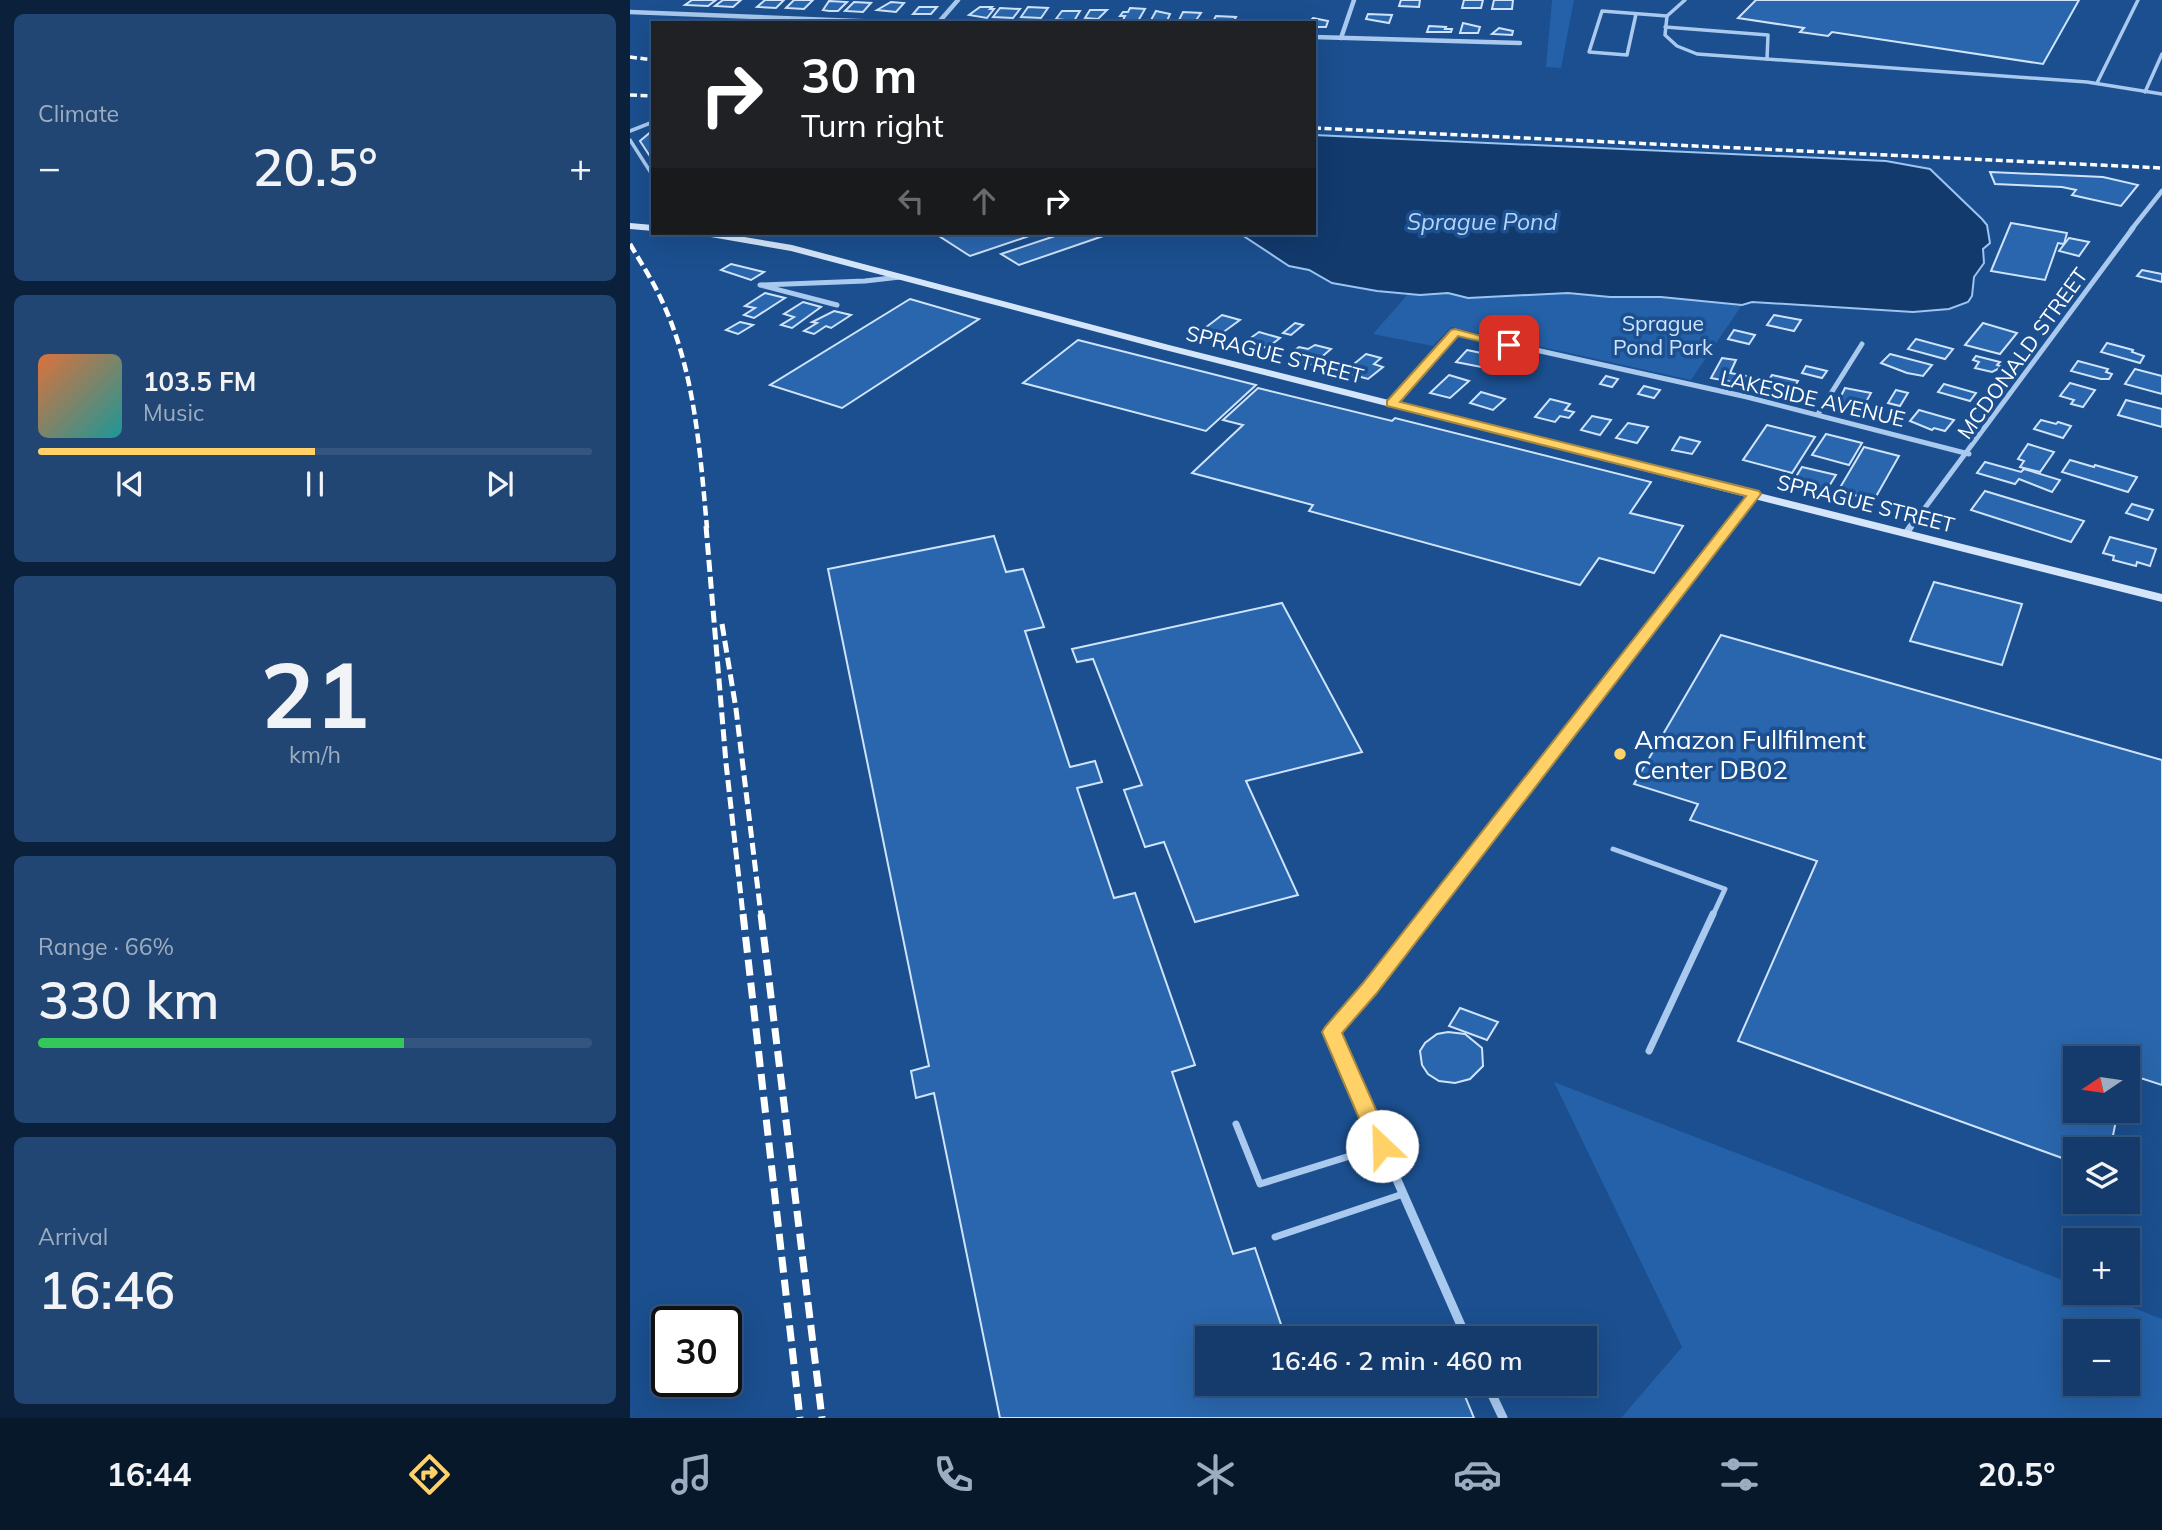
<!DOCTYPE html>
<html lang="en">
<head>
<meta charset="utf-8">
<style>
	:root { --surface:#143b6b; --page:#214673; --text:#f1f3f6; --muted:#9dadc1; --line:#33557e; --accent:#ffd166 }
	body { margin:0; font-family:Mulish,sans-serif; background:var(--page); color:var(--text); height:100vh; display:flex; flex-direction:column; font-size:26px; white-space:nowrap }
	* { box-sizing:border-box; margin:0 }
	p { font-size:23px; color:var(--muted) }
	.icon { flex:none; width:38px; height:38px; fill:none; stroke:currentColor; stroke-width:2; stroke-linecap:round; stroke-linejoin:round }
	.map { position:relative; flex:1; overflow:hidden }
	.details { display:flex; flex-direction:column; gap:14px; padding:14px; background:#0b203b; width:630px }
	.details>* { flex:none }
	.guide { position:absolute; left:21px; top:21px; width:665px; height:214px; border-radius:0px; box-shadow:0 7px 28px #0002,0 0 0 2px var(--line); background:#202124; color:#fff; overflow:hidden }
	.needle { width:46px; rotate:257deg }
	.buttons { position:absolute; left:1433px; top:1046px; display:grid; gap:14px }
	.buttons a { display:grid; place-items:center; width:77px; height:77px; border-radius:0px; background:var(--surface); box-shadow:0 7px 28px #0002,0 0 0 2px var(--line); font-size:35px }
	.speed { position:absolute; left:21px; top:1306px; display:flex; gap:14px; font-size:35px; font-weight:700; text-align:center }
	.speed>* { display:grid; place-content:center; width:91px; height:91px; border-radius:50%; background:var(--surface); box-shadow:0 7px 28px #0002,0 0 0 2px var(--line); line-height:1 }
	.speed .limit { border:4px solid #111; border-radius:10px; background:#fff; color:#111 }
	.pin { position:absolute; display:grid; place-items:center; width:60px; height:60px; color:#fff; margin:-30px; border-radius:14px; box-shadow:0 4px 10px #0006 }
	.me { position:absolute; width:77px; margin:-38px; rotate:336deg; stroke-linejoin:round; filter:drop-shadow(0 0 5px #0008) }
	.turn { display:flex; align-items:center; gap:24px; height:147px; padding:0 35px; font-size:32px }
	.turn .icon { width:91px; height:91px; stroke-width:2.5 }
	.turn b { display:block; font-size:49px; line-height:60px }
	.lanes { display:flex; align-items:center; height:66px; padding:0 35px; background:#0003; justify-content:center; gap:35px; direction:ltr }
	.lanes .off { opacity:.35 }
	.big { font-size:52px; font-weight:600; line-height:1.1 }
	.details .widget { flex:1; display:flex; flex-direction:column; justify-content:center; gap:10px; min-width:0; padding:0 24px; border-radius:10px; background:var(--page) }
	.details .dial { align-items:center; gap:0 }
	.dial b { font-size:91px; line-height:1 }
	.song { display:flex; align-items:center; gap:21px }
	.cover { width:84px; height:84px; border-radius:10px; background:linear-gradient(135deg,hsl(20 70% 55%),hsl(180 70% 35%)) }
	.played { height:7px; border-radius:4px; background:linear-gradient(90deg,var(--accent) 50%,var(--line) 50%) }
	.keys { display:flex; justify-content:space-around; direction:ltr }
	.heat { display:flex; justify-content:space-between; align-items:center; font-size:38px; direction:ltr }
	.charge { height:10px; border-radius:5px; background:linear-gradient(90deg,#34c759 66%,var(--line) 0) }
	.trip { position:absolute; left:565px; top:1326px; width:402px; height:70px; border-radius:0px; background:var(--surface); box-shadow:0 7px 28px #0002,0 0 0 2px var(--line); font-weight:600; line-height:70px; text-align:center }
	.dock { display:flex; height:112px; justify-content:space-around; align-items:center; background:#08182b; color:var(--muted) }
	.dock .icon { width:49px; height:49px }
	.dock .current { color:var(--accent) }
	.dock b { font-size:32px; color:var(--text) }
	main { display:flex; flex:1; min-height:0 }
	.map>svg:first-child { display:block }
	.green { fill:#2461a8; fill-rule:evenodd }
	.water { fill:#123a6d; stroke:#9cc4f0; stroke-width:2 }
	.building { fill:#2a66ad; stroke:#cfe3fa; stroke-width:2 }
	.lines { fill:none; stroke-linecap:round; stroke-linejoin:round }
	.lane-far2 { stroke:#a9c9ee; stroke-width:3.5 }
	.lane-far1 { stroke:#a9c9ee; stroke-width:5 }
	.lane { stroke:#a9c9ee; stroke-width:7 }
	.street-far3 { stroke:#a9c9ee; stroke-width:4.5 }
	.street-far2 { stroke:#a9c9ee; stroke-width:5 }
	.street-far1 { stroke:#a9c9ee; stroke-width:7 }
	.street { stroke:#a9c9ee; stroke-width:9 }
	.secondary { fill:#d6e6fa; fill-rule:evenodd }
	.rail-far3 { stroke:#fff; stroke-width:3.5; stroke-dasharray:7 3.5; stroke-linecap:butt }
	.rail-far2 { stroke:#fff; stroke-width:4.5; stroke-dasharray:10 4.5; stroke-linecap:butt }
	.rail-far1 { stroke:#fff; stroke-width:5; stroke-dasharray:12 5; stroke-linecap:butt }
	.rail { stroke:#fff; stroke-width:7; stroke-dasharray:16 7; stroke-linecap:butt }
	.route { fill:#ffd166; stroke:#a68842; stroke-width:2 }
	.poi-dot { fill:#ffd166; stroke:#1b4f8f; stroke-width:2.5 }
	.labels { text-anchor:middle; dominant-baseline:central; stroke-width:7; stroke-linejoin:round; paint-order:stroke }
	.far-park-label { font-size:21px; fill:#cfe3fa; stroke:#1b4f8f }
	.far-street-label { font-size:21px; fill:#fff; stroke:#1b4f8f }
	.far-water-label { font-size:23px; font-style:italic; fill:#b5d3f5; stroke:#1b4f8f }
	.poi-label { font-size:26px; fill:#fff; stroke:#1b4f8f; text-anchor:start }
</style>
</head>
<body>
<main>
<section class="details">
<div class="widget"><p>Climate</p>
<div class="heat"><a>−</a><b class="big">20.5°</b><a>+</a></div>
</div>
<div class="widget">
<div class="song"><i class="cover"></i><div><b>103.5 FM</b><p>Music</p></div></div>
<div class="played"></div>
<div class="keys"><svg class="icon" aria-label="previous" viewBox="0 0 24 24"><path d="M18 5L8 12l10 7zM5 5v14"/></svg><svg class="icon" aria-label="pause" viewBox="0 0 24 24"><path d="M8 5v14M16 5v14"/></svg><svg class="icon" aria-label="next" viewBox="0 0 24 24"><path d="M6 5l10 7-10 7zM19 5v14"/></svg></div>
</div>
<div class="widget dial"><b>21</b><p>km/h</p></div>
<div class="widget"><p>Range · 66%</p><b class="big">330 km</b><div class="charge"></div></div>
<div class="widget"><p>Arrival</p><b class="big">16:46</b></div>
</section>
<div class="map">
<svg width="1532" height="1418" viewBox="0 0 1532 1418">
	<rect width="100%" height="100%" fill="#1b4f8f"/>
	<g class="green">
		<polygon points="922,0 944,0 931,68 916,67"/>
		<polygon points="819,293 838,298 938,293 980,297 1031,297 1112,305 1061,380 821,327 803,346 743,334 778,294"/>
		<path d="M924,1082L1445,1285L1446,1293H1466L1532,1319V1418H991L1052,1347ZM1446,1332H1498V1384H1446Z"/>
	</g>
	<polygon class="water" points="684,135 1256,161 1300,169 1352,219 1357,225 1360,243 1353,249 1354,263 1344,277 1342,296 1338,302 1319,309 1283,312 1122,302 1112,305 1031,297 980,297 938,293 838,298 818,293 790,295 747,291 702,283 679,270 659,266 609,233 684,233"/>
	<g class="building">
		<polygon points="62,0 86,0 78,6 55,5"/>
		<polygon points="93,0 111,0 103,7 85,6"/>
		<polygon points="135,0 154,0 146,8 127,7"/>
		<polygon points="164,0 183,0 174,9 156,8"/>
		<polygon points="771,0 790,0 789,7 769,6"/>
		<polygon points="834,0 853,0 851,8 832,8"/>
		<polygon points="864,0 883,0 882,9 862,9"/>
		<polygon points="1126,0 1449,0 1413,64 1202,32 1198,36 1170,32 1174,28 1108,18"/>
		<polygon points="199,1 217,2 208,11 199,11 193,10"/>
		<polygon points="224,2 241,3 233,12 215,11"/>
		<polygon points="261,2 274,3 266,12 247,10"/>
		<polygon points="289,7 307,7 301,14 283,14"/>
		<polygon points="350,7 362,7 360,9 364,9 357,18 339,15"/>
		<polygon points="398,7 418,8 411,18 391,17"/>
		<polygon points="370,8 390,9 383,18 363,17"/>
		<polygon points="500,8 515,9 508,21 493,20 495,16 490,16 493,12 498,12"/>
		<polygon points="460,10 477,10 468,19 455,18"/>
		<polygon points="432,11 450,11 444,21 426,19"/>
		<polygon points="526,11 540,14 537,21 521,20"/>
		<polygon points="553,12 571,13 564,23 548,22"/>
		<polygon points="738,14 762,15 759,23 736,19"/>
		<polygon points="586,16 606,17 603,23 582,23"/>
		<polygon points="683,18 698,21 696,27 684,27 684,23 678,23"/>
		<polygon points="833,23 850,27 848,33 830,33"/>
		<polygon points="799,26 816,27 815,29 822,29 821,32 797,32"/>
		<polygon points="869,28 883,31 882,35 862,34"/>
		<polygon points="23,130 23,161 10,141"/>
		<polygon points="1360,172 1473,177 1508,185 1491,206 1442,195 1446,190 1432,187 1365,184"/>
		<polygon points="1381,223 1437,233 1434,244 1428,243 1415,280 1361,271"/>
		<polygon points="319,233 408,233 340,256 309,236"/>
		<polygon points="434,233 482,233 389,265 371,254"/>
		<polygon points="1439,238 1459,242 1449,256 1429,251"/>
		<polygon points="101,264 134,272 121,280 91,270"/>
		<polygon points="1512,270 1532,274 1532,282 1507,276"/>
		<polygon points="135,293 155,298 124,318 114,315 125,308 115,306"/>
		<polygon points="280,299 349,319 212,408 140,385"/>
		<polygon points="173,302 191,307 162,328 151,325 164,317 154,314"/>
		<polygon points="204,311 221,315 201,328 196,326 184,334 174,331 187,323 182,322"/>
		<polygon points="592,315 610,320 588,336 571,331"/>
		<polygon points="1144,315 1171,320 1164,331 1137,325"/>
		<polygon points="110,322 123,325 108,334 96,330"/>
		<polygon points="665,323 673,325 661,335 653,333"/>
		<polygon points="1353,323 1387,333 1370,354 1335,345"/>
		<polygon points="1104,330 1125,335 1119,344 1098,339"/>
		<polygon points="629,332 650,338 637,348 615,342"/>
		<polygon points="1286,339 1323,349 1315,359 1278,349"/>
		<polygon points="448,340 626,385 576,431 393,383"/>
		<polygon points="1477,343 1503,350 1502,352 1514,356 1510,363 1471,352"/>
		<polygon points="685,345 701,349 682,365 665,360 670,356 661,353 669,347 678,349"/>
		<polygon points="837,350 870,357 865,363 856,361 851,367 826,362"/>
		<polygon points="736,354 751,358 744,364 753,367 738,379 720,374 726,369 719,368"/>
		<polygon points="1260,354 1302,365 1293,376 1277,373 1251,363"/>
		<polygon points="1346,356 1370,362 1367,365 1372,367 1362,372 1345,368 1349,362 1343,360"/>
		<polygon points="1092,358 1106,360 1100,373 1122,377 1118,385 1081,378"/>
		<polygon points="1448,361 1478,369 1476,372 1482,374 1479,379 1471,379 1441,371"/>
		<polygon points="1176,366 1197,371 1192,378 1172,373"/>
		<polygon points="1505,369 1532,376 1532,394 1495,384"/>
		<polygon points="819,375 839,381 820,398 800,393"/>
		<polygon points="1142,375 1168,381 1161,393 1134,387"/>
		<polygon points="976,376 988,379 982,387 970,384"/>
		<polygon points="1440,383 1465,390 1453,407 1441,404 1444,400 1430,396"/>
		<polygon points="1314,384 1346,393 1340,401 1308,392"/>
		<polygon points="1014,386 1030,390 1024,398 1008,394"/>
		<polygon points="628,388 762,421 765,418 1021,482 1000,513 1053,526 1024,573 969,558 950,585 679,511 683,505 562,473 613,425 593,420"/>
		<polygon points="1215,388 1241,393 1231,411 1206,406"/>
		<polygon points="1266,390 1278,393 1270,406 1258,403"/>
		<polygon points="851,392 875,399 863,410 840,403"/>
		<polygon points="920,399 940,404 935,410 944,412 939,418 930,416 925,422 905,417"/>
		<polygon points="1496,400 1532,409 1532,427 1488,415"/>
		<polygon points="1289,410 1324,420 1315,431 1304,428 1302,430 1280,421"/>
		<polygon points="962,416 981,420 970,435 951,430"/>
		<polygon points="1411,420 1426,424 1428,422 1441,426 1433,438 1404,429"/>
		<polygon points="998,423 1018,427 1007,443 986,438"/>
		<polygon points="1137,425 1185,437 1162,473 1113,460"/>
		<polygon points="1196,434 1232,443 1219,465 1182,455"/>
		<polygon points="1050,437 1070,442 1062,454 1042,450"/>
		<polygon points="1398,444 1424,452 1410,472 1390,467 1394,461 1388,459"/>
		<polygon points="1234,447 1269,456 1244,500 1208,491"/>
		<polygon points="1440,460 1464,467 1465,465 1507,477 1498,492 1432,472"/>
		<polygon points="1355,462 1391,472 1394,469 1430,480 1422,492 1389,479 1385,484 1347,473"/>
		<polygon points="1172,467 1206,475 1196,491 1162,483"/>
		<polygon points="1355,491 1454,521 1441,542 1341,510"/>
		<polygon points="1502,504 1523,510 1518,520 1496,513"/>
		<polygon points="364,536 376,572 393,569 414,627 395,631 440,767 465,761 472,782 447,788 484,898 505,893 565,1065 542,1072 603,1254 625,1248 656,1339 578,1339 578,1384 830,1384 844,1418 370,1418 304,1093 286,1098 281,1071 299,1066 198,569"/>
		<polygon points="1480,537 1526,549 1520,566 1507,562 1506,566 1483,560 1484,556 1473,553"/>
		<polygon points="1304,582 1392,604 1372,665 1280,641"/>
		<polygon points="652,603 732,752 616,781 668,895 565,922 534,842 515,847 494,790 512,785 463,659 447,662 442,649"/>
		<polygon points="1091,635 1532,760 1532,1085 1498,1074 1498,1059 1446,1059 1446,1111 1488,1111 1480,1150 1446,1150 1446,1163 1108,1041 1187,861 1060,820 1068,804 1004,784"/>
		<polygon points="830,1008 868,1022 857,1040 819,1026"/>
		<polygon points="818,1032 835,1034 852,1048 853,1066 840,1079 825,1083 809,1081 798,1074 792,1065 790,1051 795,1043 807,1034"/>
	</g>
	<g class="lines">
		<g class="lane-far2">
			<polyline points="1055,0 1037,16 1035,35 1047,46 1067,54 1457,82 1532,94"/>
			<polyline points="1006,14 997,55 959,52 972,11 1037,16"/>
			<polyline points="1035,27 1138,35 1137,59"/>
			<polyline points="1467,83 1508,0"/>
			<polyline points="1515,92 1532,54"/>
			<polyline points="0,131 23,122"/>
			<polyline points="0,140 23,176"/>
		</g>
		<polyline class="lane-far1" points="983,849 1095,889 1083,915"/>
		<g class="lane">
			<polyline points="1019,1051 1083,914"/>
			<polyline points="606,1124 630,1184 752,1146"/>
			<polyline points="645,1237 773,1194"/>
		</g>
		<g class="street-far3">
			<polyline points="0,12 279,23"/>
			<polyline points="308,23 328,0"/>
			<polyline points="684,37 890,43"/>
			<polyline points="711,38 724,0"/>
			<polyline points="1501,230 1532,191"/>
		</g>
		<g class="street-far2">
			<polyline points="207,305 130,285 235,281 270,277"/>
			<polyline points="761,403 825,332 1117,397 1339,454"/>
			<polyline points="1188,414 1232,344"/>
			<polyline points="1098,528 1124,494"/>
			<polyline points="1280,528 1503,228"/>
		</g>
		<g class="street-far1">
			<polyline points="1277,532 1281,526"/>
			<polyline points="797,915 1099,526"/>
		</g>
		<g class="street">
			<polyline points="798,914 740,989 702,1032 837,1339"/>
			<polyline points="857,1384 873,1418"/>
		</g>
		<g class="secondary">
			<polygon points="0,223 23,225 23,231 0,229"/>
			<polygon points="70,233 90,233 162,245 539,345 1532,594 1532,602 531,349 161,251 75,236"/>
		</g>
		<g class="rail-far3">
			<polyline points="0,57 23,60"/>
			<polyline points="0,95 23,96"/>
			<polyline points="684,128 1532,168"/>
		</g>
		<path class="rail-far2" d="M0,244C11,263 23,281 32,301C65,371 70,452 77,528"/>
		<g class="rail-far1">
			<polyline points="76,526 96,763 113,915"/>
			<polyline points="92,624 106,709 131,915"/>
		</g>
		<g class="rail">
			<polyline points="113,914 170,1418"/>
			<polyline points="131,914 192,1418"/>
		</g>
	</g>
	<polygon class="route" points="825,329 885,345 879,348 828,336 770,402 1129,491 1131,494 746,994 712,1033 762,1146 759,1153 752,1155 744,1153 741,1146 692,1032 695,1027 733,983 1116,496 757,406 757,401 821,330"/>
	<circle class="poi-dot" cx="990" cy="754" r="7"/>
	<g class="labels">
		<g class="far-park-label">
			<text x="1033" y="323">Sprague<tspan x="1033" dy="24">Pond Park</tspan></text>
		</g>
		<g class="far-street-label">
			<text transform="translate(1392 353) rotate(-54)">MCDONALD STREET</text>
			<text transform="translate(645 354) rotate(14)">SPRAGUE STREET</text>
			<text transform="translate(1183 398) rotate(13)">LAKESIDE AVENUE</text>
			<text transform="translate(1236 503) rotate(14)">SPRAGUE STREET</text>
		</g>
		<g class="far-water-label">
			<text x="852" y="221">Sprague Pond</text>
		</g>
		<g class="poi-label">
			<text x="1004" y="739">Amazon Fullfilment<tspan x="1004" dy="30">Center DB02</tspan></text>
		</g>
	</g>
</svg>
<div class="buttons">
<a><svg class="needle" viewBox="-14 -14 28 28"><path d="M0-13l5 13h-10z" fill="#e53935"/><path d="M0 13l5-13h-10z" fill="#9dadc1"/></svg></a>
<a><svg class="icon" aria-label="layers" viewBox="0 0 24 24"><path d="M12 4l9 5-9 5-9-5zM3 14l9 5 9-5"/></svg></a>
<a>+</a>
<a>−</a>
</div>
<div class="speed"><div class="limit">30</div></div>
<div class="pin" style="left:879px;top:345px;background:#d93025"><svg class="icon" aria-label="arrive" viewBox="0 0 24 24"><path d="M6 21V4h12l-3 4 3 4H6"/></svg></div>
<svg class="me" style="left:752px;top:1146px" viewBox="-20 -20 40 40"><circle r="19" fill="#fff"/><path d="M0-13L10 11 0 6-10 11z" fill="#ffd166"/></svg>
<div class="trip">16:46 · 2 min · 460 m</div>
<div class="guide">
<div class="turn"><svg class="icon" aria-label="right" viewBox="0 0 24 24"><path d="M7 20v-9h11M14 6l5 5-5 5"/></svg><div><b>30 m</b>Turn right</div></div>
<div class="lanes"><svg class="icon off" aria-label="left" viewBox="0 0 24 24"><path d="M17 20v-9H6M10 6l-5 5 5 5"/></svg><svg class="icon off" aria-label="ahead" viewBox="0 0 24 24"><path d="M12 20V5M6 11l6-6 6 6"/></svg><svg class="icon" aria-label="right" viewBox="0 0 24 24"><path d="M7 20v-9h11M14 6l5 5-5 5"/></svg></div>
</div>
</div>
</main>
<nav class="dock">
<b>16:44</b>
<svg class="icon current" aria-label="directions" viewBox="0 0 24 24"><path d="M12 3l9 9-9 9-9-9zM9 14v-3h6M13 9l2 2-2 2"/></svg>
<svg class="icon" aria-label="music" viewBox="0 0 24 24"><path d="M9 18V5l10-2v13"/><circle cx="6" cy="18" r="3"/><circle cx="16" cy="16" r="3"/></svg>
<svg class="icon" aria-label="phone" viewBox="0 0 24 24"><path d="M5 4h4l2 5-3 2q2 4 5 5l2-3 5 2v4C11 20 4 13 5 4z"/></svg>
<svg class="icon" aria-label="climate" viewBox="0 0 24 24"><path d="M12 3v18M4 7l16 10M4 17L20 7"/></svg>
<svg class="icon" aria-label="car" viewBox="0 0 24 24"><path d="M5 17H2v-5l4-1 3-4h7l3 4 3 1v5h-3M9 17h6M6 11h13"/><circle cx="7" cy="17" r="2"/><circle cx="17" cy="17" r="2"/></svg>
<svg class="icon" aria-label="filters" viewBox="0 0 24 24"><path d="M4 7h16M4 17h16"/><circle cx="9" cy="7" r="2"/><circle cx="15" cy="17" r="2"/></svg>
<b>20.5°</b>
</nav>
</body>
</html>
